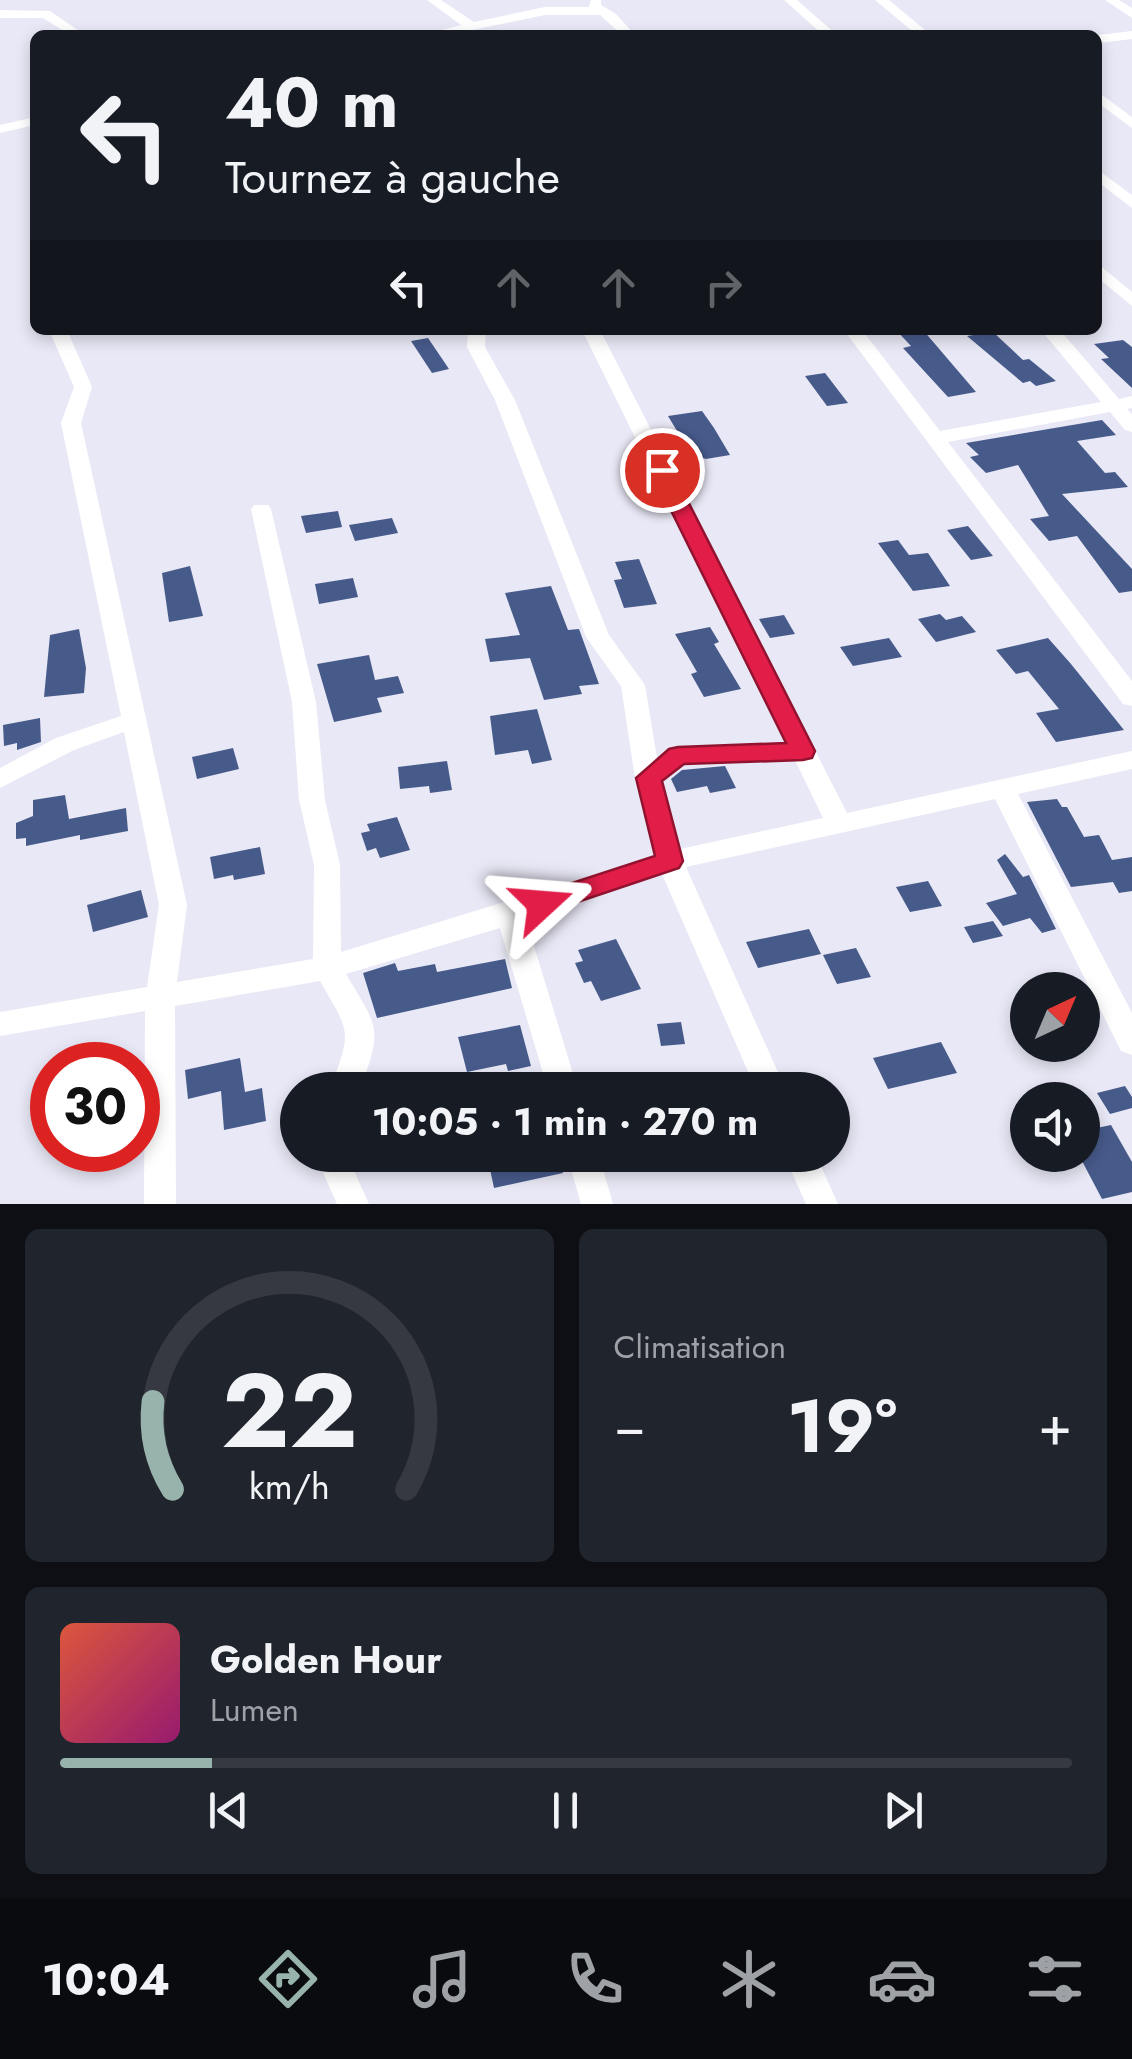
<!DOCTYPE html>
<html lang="fr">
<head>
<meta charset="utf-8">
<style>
	:root { --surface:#171b24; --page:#20242c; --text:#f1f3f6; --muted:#9ea1a6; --line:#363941; --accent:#97b3ab }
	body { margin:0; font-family:Jost,sans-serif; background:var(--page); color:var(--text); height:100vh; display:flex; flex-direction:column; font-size:38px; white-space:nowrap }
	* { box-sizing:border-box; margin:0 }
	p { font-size:32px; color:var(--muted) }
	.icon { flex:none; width:55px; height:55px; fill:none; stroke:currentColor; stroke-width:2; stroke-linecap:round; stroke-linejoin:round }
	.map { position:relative; height:1204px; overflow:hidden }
	.sheet { display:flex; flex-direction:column; gap:25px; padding:25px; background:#0d0f14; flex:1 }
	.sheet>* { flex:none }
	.banner { position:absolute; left:30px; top:30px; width:1072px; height:305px; border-radius:15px; box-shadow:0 5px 15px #0003; background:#171b24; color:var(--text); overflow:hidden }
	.needle { width:65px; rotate:44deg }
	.tools { position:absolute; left:1010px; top:972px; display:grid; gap:20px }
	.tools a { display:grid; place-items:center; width:90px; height:90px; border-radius:50%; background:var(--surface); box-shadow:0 5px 15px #0003; font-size:50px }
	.speed { position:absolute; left:30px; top:1042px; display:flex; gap:20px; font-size:50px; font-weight:700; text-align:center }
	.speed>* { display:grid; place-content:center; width:130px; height:130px; border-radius:50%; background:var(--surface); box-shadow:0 5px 15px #0003; line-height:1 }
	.speed .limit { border:15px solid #d22; background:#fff; color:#111 }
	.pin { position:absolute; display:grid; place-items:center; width:85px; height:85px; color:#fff; margin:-42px; border:5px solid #fff; border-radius:50%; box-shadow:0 2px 10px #0007 }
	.me { position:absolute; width:110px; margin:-55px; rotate:71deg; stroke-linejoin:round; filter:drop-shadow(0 0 8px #0008) }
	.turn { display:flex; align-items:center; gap:35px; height:210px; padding:0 30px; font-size:45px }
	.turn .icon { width:130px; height:130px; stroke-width:2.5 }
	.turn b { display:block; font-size:70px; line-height:85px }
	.lanes { display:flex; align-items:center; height:95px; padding:0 30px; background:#0003; justify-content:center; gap:50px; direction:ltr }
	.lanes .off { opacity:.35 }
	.big { font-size:75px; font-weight:700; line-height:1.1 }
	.sheet .tile { flex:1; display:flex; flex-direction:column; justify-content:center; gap:15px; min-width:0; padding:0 35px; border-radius:15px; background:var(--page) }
	.sheet .dial { align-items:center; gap:0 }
	.dial svg { height:260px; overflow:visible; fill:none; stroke:var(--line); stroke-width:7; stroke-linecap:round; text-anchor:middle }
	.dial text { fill:var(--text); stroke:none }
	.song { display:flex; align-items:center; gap:30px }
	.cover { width:120px; height:120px; border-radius:15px; background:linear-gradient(135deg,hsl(10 70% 55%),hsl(320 70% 35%)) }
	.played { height:10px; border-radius:5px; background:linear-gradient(90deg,var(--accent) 15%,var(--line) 15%) }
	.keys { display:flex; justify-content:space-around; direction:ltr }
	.heat { display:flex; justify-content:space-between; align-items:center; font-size:55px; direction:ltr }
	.sheet .tiles { flex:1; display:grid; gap:25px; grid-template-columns:1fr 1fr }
	.tile:last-child { grid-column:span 2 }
	.trip { position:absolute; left:280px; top:1072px; width:570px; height:100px; border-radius:50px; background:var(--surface); box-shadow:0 5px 15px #0003; font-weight:700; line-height:100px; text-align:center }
	.menu { display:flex; height:160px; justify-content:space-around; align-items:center; background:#090b0e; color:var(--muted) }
	.menu .icon { width:70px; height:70px }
	.menu .current { color:var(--accent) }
	.menu b { font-size:45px; color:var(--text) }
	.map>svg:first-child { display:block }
	.building { fill:#475b8b }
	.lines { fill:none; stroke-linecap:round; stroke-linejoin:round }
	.minor { fill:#fff; fill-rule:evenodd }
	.route { fill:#e11d48; stroke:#92132f; stroke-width:2.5 }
</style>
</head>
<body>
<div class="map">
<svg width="1132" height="1204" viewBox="0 0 1132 1204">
	<rect width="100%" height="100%" fill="#e9e8f6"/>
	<g class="building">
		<polygon points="896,330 923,330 976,392 948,397 903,348 911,346"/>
		<polygon points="993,332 1023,360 1029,359 1056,381 1036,386 1030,381 1023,383 967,336"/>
		<polygon points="428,338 449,369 432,373 411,341"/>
		<polygon points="1123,340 1132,347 1132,388 1101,359 1109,358 1094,344"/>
		<polygon points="825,373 848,403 827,406 805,376"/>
		<polygon points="702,411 714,428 730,455 706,459 691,454 668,416"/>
		<polygon points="1102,420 1116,435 1077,441 1105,473 1115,472 1128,487 1062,494 1132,569 1132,591 1119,593 1077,536 1049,541 1030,519 1049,516 1018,465 986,473 970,457 979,455 966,443"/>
		<polygon points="338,511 342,527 306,533 301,516"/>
		<polygon points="392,518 398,533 355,541 349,525"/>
		<polygon points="968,526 993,556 971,560 947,530"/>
		<polygon points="898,540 909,555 928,553 950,586 913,591 878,543"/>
		<polygon points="639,559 657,604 624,608 614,580 622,579 615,562"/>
		<polygon points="190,566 203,616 169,622 162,573"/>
		<polygon points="353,578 358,597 319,604 315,584"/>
		<polygon points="551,586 568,630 579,629 599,684 579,686 582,694 544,700 530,658 490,662 485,639 520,635 505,593"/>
		<polygon points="940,614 946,620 962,616 976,632 936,642 918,619"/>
		<polygon points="784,615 795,634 770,638 759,619"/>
		<polygon points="710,627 719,642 714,644 741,689 704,697 691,674 697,672 675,634"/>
		<polygon points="79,629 86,668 84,693 44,697 50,635"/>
		<polygon points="889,638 902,657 853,666 840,647"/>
		<polygon points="1048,638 1071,664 1124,730 1056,742 1036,713 1059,709 1028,671 1016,674 996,650"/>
		<polygon points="369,655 375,680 398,676 404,693 377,698 382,712 334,722 317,664"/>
		<polygon points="537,709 552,760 532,764 528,750 495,755 490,716"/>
		<polygon points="40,718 41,742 17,750 17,743 4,746 3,725"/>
		<polygon points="233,748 239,769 197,779 192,757"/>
		<polygon points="447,761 452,790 430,793 429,786 400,789 398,767"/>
		<polygon points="725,766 736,788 710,793 707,786 677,792 671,779 682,770"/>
		<polygon points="65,795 69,819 126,808 128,831 80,840 80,835 26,846 26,838 16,839 16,823 33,816 33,800"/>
		<polygon points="1057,799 1062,807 1067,807 1084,837 1099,835 1112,860 1132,857 1132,891 1119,893 1113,882 1071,887 1027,802"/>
		<polygon points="397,817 410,850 380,858 376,848 367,851 361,833 370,831 367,824"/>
		<polygon points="260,847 265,874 234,880 233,875 214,879 210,857"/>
		<polygon points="1005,854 1023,877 1029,875 1056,929 1042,933 1030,918 1003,926 986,903 1017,894 997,860"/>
		<polygon points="928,881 942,906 910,912 896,887"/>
		<polygon points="141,890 148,917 93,932 87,905"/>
		<polygon points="993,921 1003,936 973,943 964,927"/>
		<polygon points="809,929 821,954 758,968 746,942"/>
		<polygon points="616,939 641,989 601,1001 591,981 584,983 575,963 583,961 578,950"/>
		<polygon points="856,948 871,977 837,984 823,955"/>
		<polygon points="505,959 512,988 377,1018 363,973 395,963 398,971 435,964 437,972"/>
		<polygon points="681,1022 685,1044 661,1046 657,1024"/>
		<polygon points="520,1025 531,1066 508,1071 506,1064 467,1072 458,1037"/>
		<polygon points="941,1042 957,1073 888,1089 873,1058"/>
		<polygon points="240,1058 245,1092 262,1088 266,1121 224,1130 221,1091 188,1099 185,1070"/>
		<polygon points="1125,1086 1132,1097 1132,1108 1110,1114 1097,1093"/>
		<polygon points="1111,1125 1132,1162 1132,1192 1102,1199 1082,1161 1082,1131"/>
		<polygon points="487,1155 559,1155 563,1173 494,1188"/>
	</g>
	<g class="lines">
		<g class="minor">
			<polygon points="427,0 441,0 474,22 545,7 589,7 591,0 601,0 601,5 616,14 635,35 622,35 600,15 545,15 448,35 424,35 461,25"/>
			<polygon points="784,0 797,0 837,35 823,35"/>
			<polygon points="875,0 889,0 931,35 917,35"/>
			<polygon points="1105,0 1119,0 1132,8 1132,18"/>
			<polygon points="0,10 50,11 85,35 70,35 43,18 0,18"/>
			<polygon points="1132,31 1132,39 1098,43 1098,35"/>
			<polygon points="1098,92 1132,117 1132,128 1098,103"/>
			<polygon points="35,117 35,125 0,133 0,125"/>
			<polygon points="1098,170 1132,195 1132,208 1098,182"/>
			<polygon points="1098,264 1132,292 1132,306 1098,278"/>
			<path d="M49,330H67L92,387L81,423L187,905L177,982L313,959L314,865L299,800L292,702L251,509L254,505H268L271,509L316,702L325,800L340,865L341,952L655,856L635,778L621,686L586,637L495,400L467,347L468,330H486L485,347L515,400L609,635L645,685L657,758L678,746L786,743L582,330H600L847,813L1132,751V769L1018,794L1132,1013V1055L1121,1051L995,799L686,867L786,1090H756L662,874L526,920L578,1090H548L500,928L346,974C380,1031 382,1027 360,1090H330C351,1030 352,1036 320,981L175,1006L176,1204H144L145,1011L0,1036V1012L147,987L159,905L124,732L74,750L0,788V768L56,738L121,716L61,423L74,387ZM795,760L823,818L680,849L662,781L684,764Z"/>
			<polygon points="844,330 862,330 940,431 1101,402 1041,330 1060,330 1119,399 1132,396 1132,408 1127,409 1132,414 1132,432 1125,430 1110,412 948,442 1132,681 1132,706 1123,704"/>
			<polygon points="315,1155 347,1155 369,1204 337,1204"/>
			<polygon points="567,1155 599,1155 613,1204 581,1204"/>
			<polygon points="784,1155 816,1155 838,1204 806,1204"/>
		</g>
	</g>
	<polygon class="route" points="662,464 672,470 815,751 812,758 803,760 684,764 662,781 683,861 679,868 542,914 532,911 528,904 532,896 655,856 636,778 669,749 678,747 786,743 651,470"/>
</svg>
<div class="tools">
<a><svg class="needle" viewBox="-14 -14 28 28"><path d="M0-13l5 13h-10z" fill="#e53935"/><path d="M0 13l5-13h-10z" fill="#9ea1a6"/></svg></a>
<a><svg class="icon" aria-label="sound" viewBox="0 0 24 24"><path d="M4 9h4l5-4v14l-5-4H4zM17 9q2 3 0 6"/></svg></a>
</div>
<div class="speed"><div class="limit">30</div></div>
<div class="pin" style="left:662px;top:470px;background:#d93025"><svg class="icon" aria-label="arrive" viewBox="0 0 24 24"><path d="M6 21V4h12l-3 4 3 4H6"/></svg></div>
<svg class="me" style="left:542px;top:904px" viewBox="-20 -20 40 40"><path d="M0-17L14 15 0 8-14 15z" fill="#e11d48" stroke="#fff" stroke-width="4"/></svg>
<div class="trip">10:05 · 1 min · 270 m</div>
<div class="banner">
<div class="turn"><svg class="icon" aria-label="left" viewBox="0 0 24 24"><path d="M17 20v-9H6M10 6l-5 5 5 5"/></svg><div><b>40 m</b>Tournez à gauche</div></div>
<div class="lanes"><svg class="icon" aria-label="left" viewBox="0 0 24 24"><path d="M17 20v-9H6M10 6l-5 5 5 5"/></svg><svg class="icon off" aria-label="ahead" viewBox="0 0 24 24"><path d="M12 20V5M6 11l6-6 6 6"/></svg><svg class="icon off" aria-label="ahead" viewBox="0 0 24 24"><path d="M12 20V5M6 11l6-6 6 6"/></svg><svg class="icon off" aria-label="right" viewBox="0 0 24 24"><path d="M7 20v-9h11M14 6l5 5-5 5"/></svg></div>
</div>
</div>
<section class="sheet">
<div class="tiles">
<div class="tile dial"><svg viewBox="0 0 100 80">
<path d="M14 69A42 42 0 1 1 86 69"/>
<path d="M14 69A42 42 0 0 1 8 42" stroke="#97b3ab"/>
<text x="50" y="56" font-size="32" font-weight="700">22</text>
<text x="50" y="72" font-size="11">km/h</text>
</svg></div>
<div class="tile"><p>Climatisation</p>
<div class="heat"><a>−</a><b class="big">19°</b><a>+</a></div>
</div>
<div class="tile">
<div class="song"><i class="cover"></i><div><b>Golden Hour</b><p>Lumen</p></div></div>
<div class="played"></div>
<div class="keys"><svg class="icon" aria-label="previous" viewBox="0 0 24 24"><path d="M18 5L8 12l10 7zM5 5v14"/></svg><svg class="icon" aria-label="pause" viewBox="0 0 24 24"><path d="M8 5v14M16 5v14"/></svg><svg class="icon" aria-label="next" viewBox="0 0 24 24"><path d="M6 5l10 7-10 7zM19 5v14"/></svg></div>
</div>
</div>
</section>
<nav class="menu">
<b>10:04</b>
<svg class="icon current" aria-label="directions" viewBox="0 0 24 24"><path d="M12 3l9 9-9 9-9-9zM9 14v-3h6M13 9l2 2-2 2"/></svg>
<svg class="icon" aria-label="music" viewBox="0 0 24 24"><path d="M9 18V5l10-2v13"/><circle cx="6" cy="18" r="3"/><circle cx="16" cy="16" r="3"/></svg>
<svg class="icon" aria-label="phone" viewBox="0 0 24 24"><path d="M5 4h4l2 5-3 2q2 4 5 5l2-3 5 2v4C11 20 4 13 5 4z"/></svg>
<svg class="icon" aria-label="climate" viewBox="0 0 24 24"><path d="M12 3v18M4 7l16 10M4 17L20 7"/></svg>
<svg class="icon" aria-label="car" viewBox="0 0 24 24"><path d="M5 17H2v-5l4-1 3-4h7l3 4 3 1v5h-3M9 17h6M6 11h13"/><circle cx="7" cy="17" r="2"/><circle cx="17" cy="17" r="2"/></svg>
<svg class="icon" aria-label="filters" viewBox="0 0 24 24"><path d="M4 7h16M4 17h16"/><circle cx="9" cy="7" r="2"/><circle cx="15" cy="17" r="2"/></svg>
</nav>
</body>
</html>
